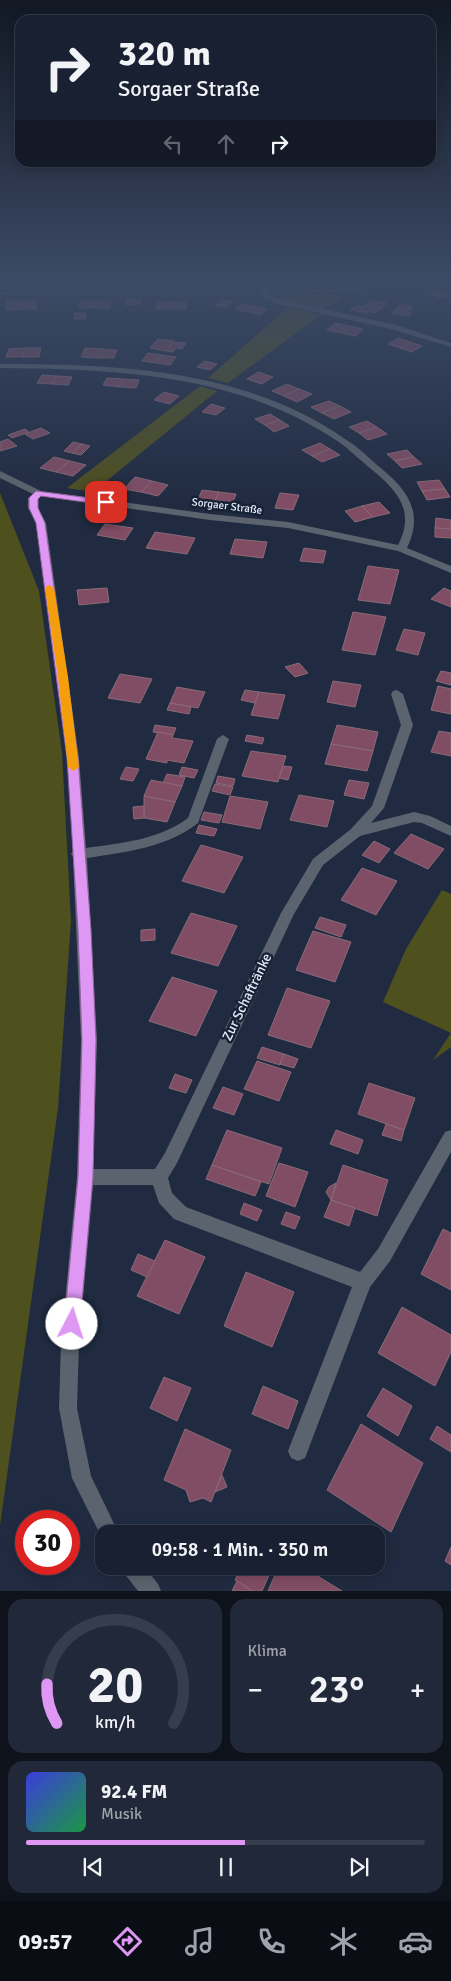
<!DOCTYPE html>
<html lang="de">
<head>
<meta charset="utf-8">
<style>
	:root { --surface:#182031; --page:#212839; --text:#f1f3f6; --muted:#9fa3ab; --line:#363e4d; --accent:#de98f3 }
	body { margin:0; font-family:Signika,sans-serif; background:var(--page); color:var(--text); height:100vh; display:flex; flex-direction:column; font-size:19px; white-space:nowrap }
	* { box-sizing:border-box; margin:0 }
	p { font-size:16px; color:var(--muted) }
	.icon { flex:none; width:28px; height:28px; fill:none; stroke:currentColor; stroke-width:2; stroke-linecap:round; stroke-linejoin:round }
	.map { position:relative; height:1591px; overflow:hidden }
	.side { display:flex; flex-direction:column; gap:8px; padding:8px; background:#0d121b; flex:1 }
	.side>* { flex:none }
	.banner { position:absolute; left:15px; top:15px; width:421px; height:152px; border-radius:15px; box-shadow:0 2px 12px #0003,0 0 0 1px var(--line); background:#182031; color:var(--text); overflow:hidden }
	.speed { position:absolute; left:15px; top:1510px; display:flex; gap:10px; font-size:25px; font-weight:700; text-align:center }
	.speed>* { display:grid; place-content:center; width:65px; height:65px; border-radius:50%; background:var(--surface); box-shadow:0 2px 12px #0003,0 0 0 1px var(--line); line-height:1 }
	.speed .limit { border:8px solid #d22; background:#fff; color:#111 }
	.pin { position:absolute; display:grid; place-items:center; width:42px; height:42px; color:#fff; margin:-21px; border-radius:10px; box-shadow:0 2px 8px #0006 }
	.me { position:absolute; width:55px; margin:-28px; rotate:5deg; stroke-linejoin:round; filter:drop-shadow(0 0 4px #0008) }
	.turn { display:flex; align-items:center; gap:18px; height:105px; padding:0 20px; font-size:22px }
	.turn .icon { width:65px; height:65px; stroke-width:2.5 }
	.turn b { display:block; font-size:35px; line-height:42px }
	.lanes { display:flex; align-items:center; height:48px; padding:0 20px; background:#0003; justify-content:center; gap:25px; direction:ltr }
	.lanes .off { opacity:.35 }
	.big { font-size:38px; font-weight:600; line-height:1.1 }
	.side .tile { flex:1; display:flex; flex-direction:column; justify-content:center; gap:8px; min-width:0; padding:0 18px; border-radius:15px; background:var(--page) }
	.side .dial { align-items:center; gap:0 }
	.dial svg { height:130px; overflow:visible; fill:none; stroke:var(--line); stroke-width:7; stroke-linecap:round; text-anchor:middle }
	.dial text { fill:var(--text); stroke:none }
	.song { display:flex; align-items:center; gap:15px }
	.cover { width:60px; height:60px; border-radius:8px; background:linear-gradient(135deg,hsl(240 70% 55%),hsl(140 70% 35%)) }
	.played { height:5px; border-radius:2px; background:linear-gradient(90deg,var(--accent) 55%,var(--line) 55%) }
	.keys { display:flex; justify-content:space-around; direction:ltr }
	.heat { display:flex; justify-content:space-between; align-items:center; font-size:28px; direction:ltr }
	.side .tiles { flex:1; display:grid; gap:8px; grid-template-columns:1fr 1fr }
	.tile:last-child { grid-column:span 2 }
	.trip { position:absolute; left:95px; top:1525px; width:290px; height:50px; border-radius:15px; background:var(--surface); box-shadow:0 2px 12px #0003,0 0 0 1px var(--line); font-weight:600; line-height:50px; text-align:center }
	.menu { display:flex; height:80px; justify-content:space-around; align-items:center; background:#0a0d14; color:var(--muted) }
	.menu .icon { width:35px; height:35px }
	.menu .active { color:var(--accent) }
	.menu b { font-size:22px; color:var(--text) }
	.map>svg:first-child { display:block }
	.green { fill:#4e501e }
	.building { fill:#814d64; stroke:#8a6b78 }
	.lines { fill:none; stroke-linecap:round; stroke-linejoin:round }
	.minor { fill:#5b646e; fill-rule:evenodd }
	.tram { stroke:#7f899b; stroke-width:1 }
	.route { fill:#de98f3; stroke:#90639e }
	.slow { fill:#f59e0b }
	.labels { text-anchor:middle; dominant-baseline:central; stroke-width:5; stroke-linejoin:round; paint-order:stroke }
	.far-street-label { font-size:11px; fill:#e3ecfa; stroke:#162236 }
	.street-label { font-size:14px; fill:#e3ecfa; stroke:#162236 }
</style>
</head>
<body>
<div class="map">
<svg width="451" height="1591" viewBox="0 0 451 1591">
	<rect width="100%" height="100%" fill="#202b41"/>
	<g class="green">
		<polygon points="332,294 338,294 341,299 323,309 279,299 284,295"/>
		<polygon points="288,307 321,315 228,383 208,378"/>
		<polygon points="200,386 217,391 93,492 67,488"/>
		<polygon points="0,493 39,591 62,752 71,921 58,1108 0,1526"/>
		<polygon points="442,890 451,894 451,1047 433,1060 451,1033 383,1002 406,949"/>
	</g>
	<g class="building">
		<polygon points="444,291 450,297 437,298 431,292"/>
		<polygon points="141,298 141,304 125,305 126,299"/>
		<polygon points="220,300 232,301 227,307 215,306"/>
		<polygon points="371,300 387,303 382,308 366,305"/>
		<polygon points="7,301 22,301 21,309 5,310"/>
		<polygon points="22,301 37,301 36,309 21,309"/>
		<polygon points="80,301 95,301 95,308 79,308"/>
		<rect x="95" y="301" width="15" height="7"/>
		<polygon points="157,302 172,302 171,309 156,309"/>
		<polygon points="172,302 187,302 186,309 171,309"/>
		<polygon points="242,304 255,306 248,312 235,309"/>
		<polygon points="401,304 413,307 408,312 395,310"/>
		<polygon points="356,305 364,307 361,310 368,312 366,313 350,310"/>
		<polygon points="366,305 382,308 376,313 361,310"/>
		<polygon points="255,306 267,309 260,315 248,312"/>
		<polygon points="395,310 408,312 412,313 409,316 392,313"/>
		<polygon points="75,313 86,313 85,319 74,319"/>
		<polygon points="335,323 349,326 341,333 327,330"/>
		<polygon points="349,326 363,329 356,336 341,333"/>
		<polygon points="398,338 410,342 400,348 388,344"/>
		<polygon points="158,339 174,341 166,351 150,348"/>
		<polygon points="173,342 186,343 182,349 176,348 173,352 166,351"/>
		<polygon points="410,342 422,346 412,352 400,348"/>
		<polygon points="25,348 23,357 6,357 9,349"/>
		<polygon points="25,348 41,348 39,357 23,357"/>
		<polygon points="85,348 101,349 97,358 81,357"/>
		<polygon points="101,349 117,350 114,358 97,358"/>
		<polygon points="148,353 162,355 156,363 142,361"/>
		<polygon points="162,355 176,357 170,365 156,363"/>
		<polygon points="205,361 217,364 210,370 197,367"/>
		<polygon points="258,372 273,377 262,384 247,379"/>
		<polygon points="42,375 57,376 52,384 37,383"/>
		<polygon points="57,376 72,377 68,385 52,384"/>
		<polygon points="107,378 123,379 119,387 103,385"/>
		<polygon points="123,379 139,380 136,388 119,387"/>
		<polygon points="287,384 299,389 284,396 272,391"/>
		<polygon points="299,389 312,394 297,402 284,396"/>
		<polygon points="164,392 179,396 170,404 154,400"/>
		<polygon points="329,401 340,406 322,413 311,407"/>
		<polygon points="211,404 225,408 216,415 202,412"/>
		<polygon points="340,406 351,412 334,419 322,413"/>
		<polygon points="270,414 280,420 265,425 255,419"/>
		<polygon points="280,420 289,426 274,432 265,425"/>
		<polygon points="367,421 377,427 359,433 349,427"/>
		<polygon points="377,427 387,434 368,440 359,433"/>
		<polygon points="41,428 50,433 33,439 25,434"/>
		<polygon points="25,429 29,432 12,438 8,435"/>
		<polygon points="8,439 17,446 0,451 0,442"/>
		<polygon points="73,442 82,444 72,453 64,451"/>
		<polygon points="320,443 330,449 312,456 302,450"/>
		<polygon points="82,444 90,446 81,455 72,453"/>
		<polygon points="330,449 340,455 322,462 312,456"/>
		<polygon points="407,450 414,457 395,461 387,454"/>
		<polygon points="54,457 70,461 56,472 40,468"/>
		<polygon points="414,457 422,464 402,468 395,461"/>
		<polygon points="70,461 86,465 73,476 56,472"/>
		<polygon points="135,477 152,481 141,492 124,489"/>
		<polygon points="439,480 445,489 422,491 417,482"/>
		<polygon points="152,481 168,485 158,496 141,492"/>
		<polygon points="445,489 450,497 427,500 422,491"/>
		<polygon points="202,490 219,492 214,503 197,502"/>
		<polygon points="219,492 236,494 232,505 214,503"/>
		<polygon points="280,493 299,495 293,510 275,508"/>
		<polygon points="379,502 390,513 373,517 362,506"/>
		<polygon points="362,506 373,517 355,522 345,511"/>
		<polygon points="436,518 451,520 451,529 435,528"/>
		<polygon points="105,524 133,528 125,540 97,535"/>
		<polygon points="435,528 451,529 451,538 435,537"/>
		<polygon points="155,532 195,538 187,554 146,548"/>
		<polygon points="235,539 267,542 263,558 230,554"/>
		<polygon points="304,548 326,551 323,563 300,561"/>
		<polygon points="368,566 399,570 390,604 358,600"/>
		<polygon points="107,588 109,602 79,605 77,590"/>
		<polygon points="444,588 451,591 451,607 431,599"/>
		<polygon points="353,612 386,617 375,655 342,650"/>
		<polygon points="404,629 425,633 418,655 396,650"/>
		<polygon points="299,663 308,673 295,677 285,667"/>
		<polygon points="441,671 451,673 451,685 436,681"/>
		<polygon points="120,674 152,679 140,703 108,698"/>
		<polygon points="333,681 361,685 355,707 327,702"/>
		<polygon points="438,686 451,689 451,714 431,710"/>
		<polygon points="177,687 205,692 198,708 170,703"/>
		<polygon points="245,690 259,692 255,703 241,700"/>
		<polygon points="259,692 285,695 278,719 251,715"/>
		<polygon points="170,703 191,707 189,714 167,710"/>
		<polygon points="155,725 176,728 173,735 153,732"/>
		<polygon points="337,725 378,732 373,751 331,744"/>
		<polygon points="439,731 451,733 451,756 431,752"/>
		<polygon points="158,732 173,735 172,738 193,741 184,763 167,760 167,763 146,759"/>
		<polygon points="247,735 264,738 262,744 245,741"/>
		<polygon points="331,744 373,751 367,771 325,764"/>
		<polygon points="251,751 286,756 278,782 242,776"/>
		<polygon points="283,766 292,767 288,780 279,778"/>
		<polygon points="126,767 139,769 133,781 120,779"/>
		<polygon points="182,767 198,770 194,778 179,775"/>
		<polygon points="167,774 185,777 182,786 163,783"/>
		<polygon points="218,776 235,779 233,786 216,783"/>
		<polygon points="151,780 182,786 175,802 144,796"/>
		<polygon points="349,780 369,783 364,799 344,795"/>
		<polygon points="215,784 233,787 230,795 212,791"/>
		<polygon points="299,795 334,801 327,827 290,820"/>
		<polygon points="144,796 175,802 167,822 144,818"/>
		<polygon points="230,796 268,802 260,829 222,822"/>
		<polygon points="144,806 144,818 134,819 133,807"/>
		<polygon points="204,812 222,815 219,823 201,820"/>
		<polygon points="199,825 217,829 214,836 196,833"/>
		<polygon points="411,834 444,849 428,869 394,853"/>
		<polygon points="374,841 390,849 379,863 362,855"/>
		<polygon points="201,845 243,857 224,893 182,881"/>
		<polygon points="362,868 397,881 376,915 341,900"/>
		<polygon points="191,913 237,926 218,966 171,953"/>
		<polygon points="320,917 346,925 341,937 315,928"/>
		<polygon points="155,929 155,940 141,941 141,930"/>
		<polygon points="313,931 351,942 335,982 296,970"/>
		<polygon points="172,977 217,991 196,1036 149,1021"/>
		<polygon points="287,988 330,1001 311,1048 268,1035"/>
		<polygon points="262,1047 284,1054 280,1065 257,1058"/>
		<polygon points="284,1054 298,1059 294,1068 280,1064"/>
		<polygon points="257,1061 291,1072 279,1101 244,1089"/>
		<polygon points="175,1074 192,1080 186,1093 169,1088"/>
		<polygon points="369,1083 415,1098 404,1130 358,1114"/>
		<polygon points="223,1087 243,1094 234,1115 213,1108"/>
		<polygon points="386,1124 404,1130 401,1141 382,1135"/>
		<polygon points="227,1130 282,1148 269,1184 212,1165"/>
		<polygon points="336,1130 363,1140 358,1154 330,1144"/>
		<polygon points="279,1163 308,1172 295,1207 266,1196"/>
		<polygon points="212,1165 261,1182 255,1196 206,1179"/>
		<polygon points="343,1165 388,1180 377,1216 331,1200"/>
		<polygon points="336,1183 331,1200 326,1192 329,1187"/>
		<polygon points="331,1200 355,1208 349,1226 324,1217"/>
		<polygon points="244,1203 262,1210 257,1221 240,1214"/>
		<polygon points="286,1212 300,1217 295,1229 281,1224"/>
		<polygon points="443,1229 451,1233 451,1290 421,1274"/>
		<polygon points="165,1240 205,1257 179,1314 137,1296"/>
		<polygon points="138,1254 155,1261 147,1277 131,1270"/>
		<polygon points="246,1272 294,1292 272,1347 224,1326"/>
		<polygon points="402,1307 451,1335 451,1352 435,1386 378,1353"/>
		<polygon points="164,1377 191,1388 177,1421 150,1408"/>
		<polygon points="263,1386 298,1401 288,1429 252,1414"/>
		<polygon points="383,1388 412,1406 398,1436 367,1416"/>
		<polygon points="361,1424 423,1463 391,1532 327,1490"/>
		<polygon points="437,1426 451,1435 451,1452 430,1439"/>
		<polygon points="185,1429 231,1450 211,1502 203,1498 190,1502 186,1490 164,1480"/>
		<polygon points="222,1475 227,1487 215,1492"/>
		<polygon points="451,1547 451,1565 445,1561"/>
		<polygon points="242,1566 273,1566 262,1591 252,1591 235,1580"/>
		<polygon points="279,1566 301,1566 342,1591 268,1591"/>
		<polygon points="237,1581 252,1591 232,1591"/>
	</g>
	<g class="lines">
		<g class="minor">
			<polygon points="367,282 364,284 265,287 270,296 283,300 396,325 451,343 451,347 391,329 278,304 264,299 258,287 0,287 0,283"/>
			<path d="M0,364C118,364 245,369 345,439C357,446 367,456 377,465C406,488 425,511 407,548L451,566V573L398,551L288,528L210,520L41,496L38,499V508L46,523L79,758L86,848C122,843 158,840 188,818L217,739L223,735L229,739L198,823C166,848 125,852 87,858L97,1040L93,1169H155L165,1153L281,913L313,859L351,829L372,806L401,725L391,694L393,691L397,690L403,694L413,725L384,808L371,823L414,812L430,816L451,826V836L422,823L414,822L360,836L323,865L294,914L177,1163L168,1178L172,1193L186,1207L360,1272L378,1249L445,1132L451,1130V1152L390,1261L370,1287L305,1458L298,1461L291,1458L288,1451L352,1287L174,1219L159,1203L153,1185H93L79,1343L77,1408L91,1476L119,1534H104V1542L72,1478L59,1408L61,1343L77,1177L81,1040L73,857L71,854L73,851L67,758L36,523L28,508V498L33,494L0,478V471L41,491L210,514L288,522L398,545C416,511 397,490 371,469C360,460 350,450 339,442C239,374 117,369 0,368Z"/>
			<polygon points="121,1566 144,1566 158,1584 161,1591 138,1591 124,1573"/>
		</g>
		<polyline class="tram" points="0,293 325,291 440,282"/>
	</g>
	<linearGradient id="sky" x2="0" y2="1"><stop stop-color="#121824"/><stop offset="0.56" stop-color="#3c4a65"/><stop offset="1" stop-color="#3c4a65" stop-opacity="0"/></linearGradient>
	<rect width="451" height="504" fill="url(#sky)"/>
	<polygon class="route" points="36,491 106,500 110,502 106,505 41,496 38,499 38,508 45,523 78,758 91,930 96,1040 93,1177 80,1324 78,1330 72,1333 66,1330 64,1324 78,1177 82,1040 78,930 67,758 36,523 29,508 29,498"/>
	<polygon class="slow" points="49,585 54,588 68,677 79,767 73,771 68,767 58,677 45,588"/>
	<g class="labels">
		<g class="far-street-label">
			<text transform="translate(227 506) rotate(7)">Sorgaer Straße</text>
		</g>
		<g class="street-label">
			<text transform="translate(247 997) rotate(-64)">Zur Schaftränke</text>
		</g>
	</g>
</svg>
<div class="speed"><div class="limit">30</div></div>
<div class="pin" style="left:106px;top:502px;background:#d93025"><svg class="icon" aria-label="arrive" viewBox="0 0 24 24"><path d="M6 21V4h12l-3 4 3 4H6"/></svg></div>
<svg class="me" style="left:72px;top:1324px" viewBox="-20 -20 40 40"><circle r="19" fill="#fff"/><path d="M0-13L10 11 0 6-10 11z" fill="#de98f3"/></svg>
<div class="trip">09:58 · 1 Min. · 350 m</div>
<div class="banner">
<div class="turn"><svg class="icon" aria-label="right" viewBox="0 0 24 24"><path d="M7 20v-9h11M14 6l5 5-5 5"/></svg><div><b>320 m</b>Sorgaer Straße</div></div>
<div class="lanes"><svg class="icon off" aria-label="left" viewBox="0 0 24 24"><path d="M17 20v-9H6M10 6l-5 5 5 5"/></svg><svg class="icon off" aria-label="ahead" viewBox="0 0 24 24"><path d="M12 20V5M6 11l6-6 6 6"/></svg><svg class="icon" aria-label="right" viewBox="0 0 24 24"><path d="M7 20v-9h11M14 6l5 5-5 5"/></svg></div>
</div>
</div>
<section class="side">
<div class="tiles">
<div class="tile dial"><svg viewBox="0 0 100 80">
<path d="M14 69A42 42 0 1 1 86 69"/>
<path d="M14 69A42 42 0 0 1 8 45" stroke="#de98f3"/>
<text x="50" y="56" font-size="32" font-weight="700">20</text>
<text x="50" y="72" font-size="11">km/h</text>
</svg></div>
<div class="tile"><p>Klima</p>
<div class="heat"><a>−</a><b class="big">23°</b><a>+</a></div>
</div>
<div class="tile">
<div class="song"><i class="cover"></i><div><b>92.4 FM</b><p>Musik</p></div></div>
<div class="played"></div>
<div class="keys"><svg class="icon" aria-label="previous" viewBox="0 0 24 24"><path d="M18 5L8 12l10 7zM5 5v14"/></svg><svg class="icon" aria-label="pause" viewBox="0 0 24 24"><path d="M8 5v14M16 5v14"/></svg><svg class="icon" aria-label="next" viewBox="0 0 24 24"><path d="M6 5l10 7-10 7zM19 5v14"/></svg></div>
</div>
</div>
</section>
<nav class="menu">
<b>09:57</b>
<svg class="icon active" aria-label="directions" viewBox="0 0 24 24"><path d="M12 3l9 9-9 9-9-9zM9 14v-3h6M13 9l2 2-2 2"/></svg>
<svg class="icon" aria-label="music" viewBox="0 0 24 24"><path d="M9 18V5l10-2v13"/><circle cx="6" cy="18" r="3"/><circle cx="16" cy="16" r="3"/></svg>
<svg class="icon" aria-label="phone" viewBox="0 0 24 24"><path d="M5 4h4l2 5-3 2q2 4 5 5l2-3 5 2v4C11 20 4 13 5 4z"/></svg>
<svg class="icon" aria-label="climate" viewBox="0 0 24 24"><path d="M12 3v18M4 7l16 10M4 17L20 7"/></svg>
<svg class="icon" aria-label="car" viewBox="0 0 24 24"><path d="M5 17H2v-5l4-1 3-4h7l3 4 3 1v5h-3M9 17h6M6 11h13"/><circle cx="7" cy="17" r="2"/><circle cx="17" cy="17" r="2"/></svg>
</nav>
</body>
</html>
